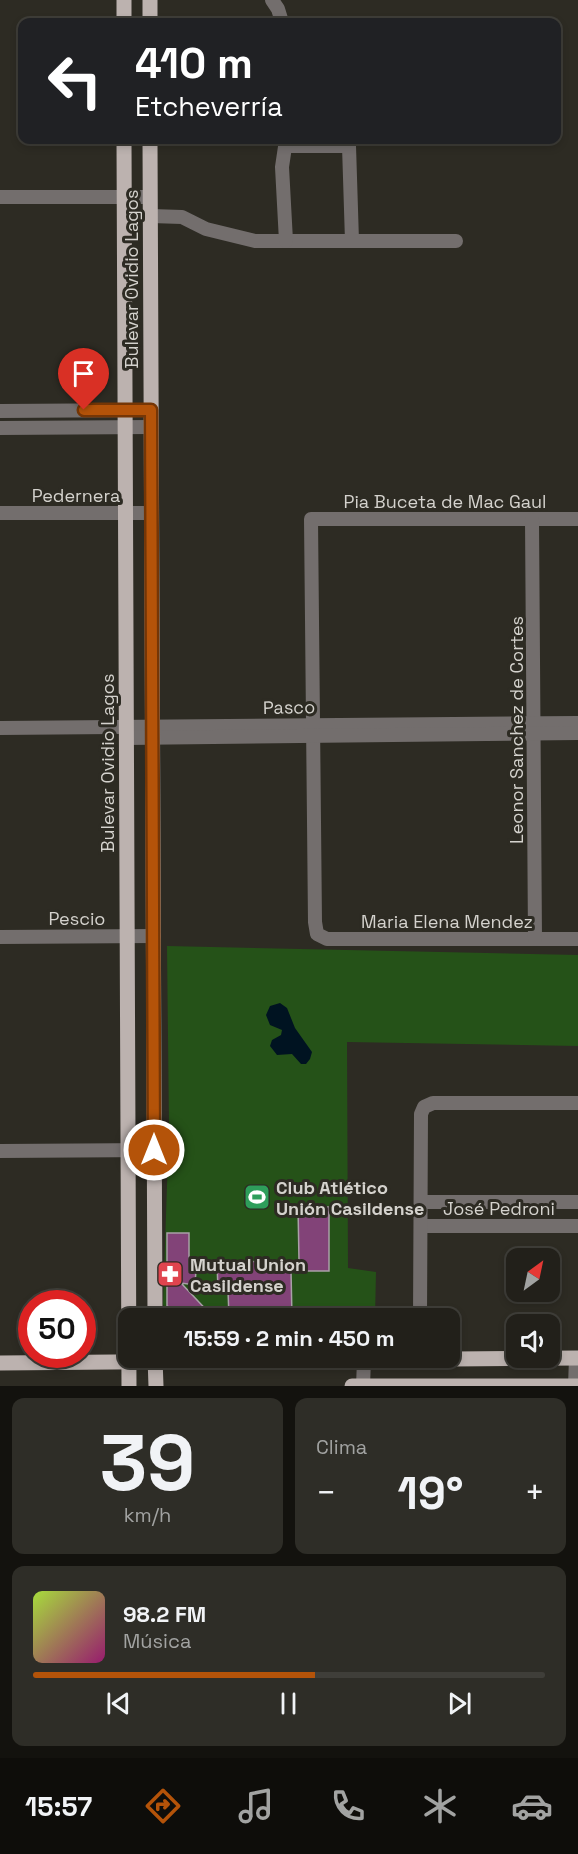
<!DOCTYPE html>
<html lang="es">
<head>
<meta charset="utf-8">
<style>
	:root { --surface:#22201a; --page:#2e2d27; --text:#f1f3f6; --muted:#a2a3a2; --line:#3f3e39; --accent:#b45309 }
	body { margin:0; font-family:"Space Grotesk",sans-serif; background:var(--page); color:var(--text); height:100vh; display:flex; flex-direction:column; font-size:22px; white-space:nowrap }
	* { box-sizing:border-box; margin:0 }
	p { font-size:20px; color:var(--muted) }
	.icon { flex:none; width:33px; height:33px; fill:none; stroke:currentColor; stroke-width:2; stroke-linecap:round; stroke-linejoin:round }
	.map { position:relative; height:1386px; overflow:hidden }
	.panel { display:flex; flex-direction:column; gap:12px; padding:12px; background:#13120e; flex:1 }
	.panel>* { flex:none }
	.banner { position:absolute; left:18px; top:18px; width:543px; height:126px; border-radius:12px; box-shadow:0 3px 9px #0003,0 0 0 2px var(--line); background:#202124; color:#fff; overflow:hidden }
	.needle { width:39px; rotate:33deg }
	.tools { position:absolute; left:506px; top:1248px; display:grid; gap:12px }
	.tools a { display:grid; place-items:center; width:54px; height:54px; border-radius:12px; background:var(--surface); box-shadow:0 3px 9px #0003,0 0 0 2px var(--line); font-size:30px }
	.speed { position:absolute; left:18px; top:1290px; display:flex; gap:12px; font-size:30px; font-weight:700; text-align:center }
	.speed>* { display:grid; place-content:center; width:78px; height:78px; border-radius:50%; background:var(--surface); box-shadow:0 3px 9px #0003,0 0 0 2px var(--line); line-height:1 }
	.speed .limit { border:9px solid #d22; background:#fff; color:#111 }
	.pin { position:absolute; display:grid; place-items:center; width:51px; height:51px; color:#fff; margin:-62px -26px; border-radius:50% 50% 50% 0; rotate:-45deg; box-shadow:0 0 6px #0007 }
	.pin .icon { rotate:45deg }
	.me { position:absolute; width:66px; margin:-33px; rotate:0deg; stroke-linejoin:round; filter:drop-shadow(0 0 4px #0008) }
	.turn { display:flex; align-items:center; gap:21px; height:126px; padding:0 18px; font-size:27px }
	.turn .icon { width:78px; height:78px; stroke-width:2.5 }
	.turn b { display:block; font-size:42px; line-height:51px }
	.big { font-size:45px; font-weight:600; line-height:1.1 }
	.panel .tile { flex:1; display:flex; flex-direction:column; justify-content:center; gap:9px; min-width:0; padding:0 21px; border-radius:12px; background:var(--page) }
	.panel .dial { align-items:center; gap:0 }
	.dial b { font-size:78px; line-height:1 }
	.song { display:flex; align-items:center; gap:18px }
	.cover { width:72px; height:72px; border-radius:9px; background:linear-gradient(135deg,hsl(80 70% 55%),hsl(320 70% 35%)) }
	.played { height:6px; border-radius:3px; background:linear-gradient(90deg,var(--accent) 55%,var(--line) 55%) }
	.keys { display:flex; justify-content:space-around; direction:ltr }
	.heat { display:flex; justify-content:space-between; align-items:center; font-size:33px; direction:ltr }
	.panel .tiles { flex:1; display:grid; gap:12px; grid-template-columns:1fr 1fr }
	.tile:last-child { grid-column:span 2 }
	.trip { position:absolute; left:118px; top:1308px; width:342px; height:60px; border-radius:12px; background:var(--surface); box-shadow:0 3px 9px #0003,0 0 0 2px var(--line); font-weight:600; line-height:60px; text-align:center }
	.tabs { display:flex; height:96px; justify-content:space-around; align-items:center; background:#0e0d0a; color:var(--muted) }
	.tabs .icon { width:42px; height:42px }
	.tabs .active { color:var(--accent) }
	.tabs b { font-size:27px; color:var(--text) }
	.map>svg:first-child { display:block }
	.green { fill:#255218 }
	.water { fill:#001321 }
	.building { fill:#824378; stroke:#a9a0a7; stroke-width:1.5 }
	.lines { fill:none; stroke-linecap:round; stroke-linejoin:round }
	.minor { stroke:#736e6d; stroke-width:14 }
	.major { stroke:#bcb2af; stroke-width:15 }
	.route-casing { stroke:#753606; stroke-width:15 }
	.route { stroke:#b45309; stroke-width:10 }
	.labels { text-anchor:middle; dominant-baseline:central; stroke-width:6; stroke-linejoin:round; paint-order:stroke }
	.street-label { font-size:18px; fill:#d4d2cd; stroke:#2d2b23 }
	.poi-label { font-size:18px; font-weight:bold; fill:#d4d2cd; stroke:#2d2b23; text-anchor:start }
</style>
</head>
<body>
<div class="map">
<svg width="578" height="1386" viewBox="0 0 578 1386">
	<rect width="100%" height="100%" fill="#2d2b23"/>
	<polygon class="green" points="167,946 578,955 578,1046 347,1042 348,1268 376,1272 375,1318 181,1318 163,1305 169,1126"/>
	<polygon class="water" points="280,1003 287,1008 295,1028 312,1052 310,1059 306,1064 301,1064 292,1054 277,1055 270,1046 272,1040 281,1035 282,1030 270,1025 266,1015 270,1006"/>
	<g class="building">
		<polygon points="298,1207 329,1207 329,1271 291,1271 292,1318 229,1318 228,1290 218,1290 217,1262 299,1261"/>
		<polygon points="167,1233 189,1233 189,1271 196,1270 195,1285 181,1283 214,1318 183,1318 183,1314 176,1308 171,1308 167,1306"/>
	</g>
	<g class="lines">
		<g class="minor">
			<polyline points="272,0 278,9 282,22"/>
			<polyline points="286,146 349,146 352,241"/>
			<polyline points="0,197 150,197"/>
			<polyline points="151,216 182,217 206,229 255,241 456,241"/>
			<polyline points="286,241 282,167 286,140"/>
			<polyline points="0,411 151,410"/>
			<polyline points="0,428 151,427"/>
			<polyline points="0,513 151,513"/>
			<polyline points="578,519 311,519 315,922 317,934 327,939 578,939"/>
			<polyline points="532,520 535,939"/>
			<polyline points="0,728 578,723"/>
			<polyline points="127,738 578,733"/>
			<polyline points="0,937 154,936"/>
			<polyline points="0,1151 155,1150"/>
			<polyline points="421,1202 578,1202"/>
			<polyline points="421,1226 578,1226"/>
			<polyline points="420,1318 421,1114 424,1107 433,1103 578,1103"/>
			<polyline points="363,1386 364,1360"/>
			<polyline points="575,1386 576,1358"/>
		</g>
		<g class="major">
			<polyline points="124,0 124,22"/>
			<polyline points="150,0 150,22"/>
			<polyline points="124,140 129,1386"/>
			<polyline points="150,140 155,1318"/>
			<polyline points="155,1358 156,1386"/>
			<polyline points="0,1363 578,1358"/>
			<polyline points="352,1386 578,1386"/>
		</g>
	</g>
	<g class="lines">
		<g class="route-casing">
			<polyline id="route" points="84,410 151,410 154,1150"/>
		</g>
		<use href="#route" class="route"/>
	</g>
	<defs>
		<g id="stadium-square" transform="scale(1.35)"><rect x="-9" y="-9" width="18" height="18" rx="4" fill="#2e9e5b" stroke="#2d2b23"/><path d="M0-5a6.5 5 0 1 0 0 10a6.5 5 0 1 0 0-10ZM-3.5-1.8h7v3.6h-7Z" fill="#fff"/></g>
		<g id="pharmacy-square" transform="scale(1.35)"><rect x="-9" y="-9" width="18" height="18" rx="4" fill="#e0444e" stroke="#2d2b23"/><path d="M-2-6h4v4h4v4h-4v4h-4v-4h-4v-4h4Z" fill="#fff"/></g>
	</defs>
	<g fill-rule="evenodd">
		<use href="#stadium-square" x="257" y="1197"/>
		<use href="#pharmacy-square" x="170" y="1274"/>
	</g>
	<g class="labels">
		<g class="street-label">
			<text transform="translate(131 279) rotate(-90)">Bulevar Ovidio Lagos</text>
			<text x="76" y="495">Pedernera</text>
			<text x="445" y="501">Pia Buceta de Mac Gaul</text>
			<text transform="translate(289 707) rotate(-1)">Pasco</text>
			<text transform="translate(516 730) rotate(-90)">Leonor Sanchez de Cortes</text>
			<text transform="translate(107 763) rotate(-90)">Bulevar Ovidio Lagos</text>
			<text x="77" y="918">Pescio</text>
			<text x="447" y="921">Maria Elena Mendez</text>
			<text x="499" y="1208">José Pedroni</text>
		</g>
		<g class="poi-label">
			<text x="276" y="1187">Club Atlético<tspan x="276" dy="21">Unión Casildense</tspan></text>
			<text x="190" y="1264">Mutual Union<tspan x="190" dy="21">Casildense</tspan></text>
		</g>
	</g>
</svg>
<div class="tools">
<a><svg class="needle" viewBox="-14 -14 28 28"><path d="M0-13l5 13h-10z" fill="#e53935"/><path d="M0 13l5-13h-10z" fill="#a2a3a2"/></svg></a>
<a><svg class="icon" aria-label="sound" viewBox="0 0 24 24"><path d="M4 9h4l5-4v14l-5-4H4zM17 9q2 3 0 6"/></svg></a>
</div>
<div class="speed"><div class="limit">50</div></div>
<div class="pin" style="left:84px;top:410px;background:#d93025"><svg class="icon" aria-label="arrive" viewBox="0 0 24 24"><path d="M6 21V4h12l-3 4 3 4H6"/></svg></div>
<svg class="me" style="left:154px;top:1150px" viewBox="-20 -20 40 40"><circle r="17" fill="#b45309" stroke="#fff" stroke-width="3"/><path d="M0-11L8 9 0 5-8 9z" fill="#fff"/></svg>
<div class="trip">15:59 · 2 min · 450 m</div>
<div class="banner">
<div class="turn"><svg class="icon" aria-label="left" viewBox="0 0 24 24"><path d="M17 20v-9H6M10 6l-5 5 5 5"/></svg><div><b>410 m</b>Etcheverría</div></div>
</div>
</div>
<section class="panel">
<div class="tiles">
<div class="tile dial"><b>39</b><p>km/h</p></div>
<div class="tile"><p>Clima</p>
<div class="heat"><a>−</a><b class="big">19°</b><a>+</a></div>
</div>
<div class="tile">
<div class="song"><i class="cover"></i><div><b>98.2 FM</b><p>Música</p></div></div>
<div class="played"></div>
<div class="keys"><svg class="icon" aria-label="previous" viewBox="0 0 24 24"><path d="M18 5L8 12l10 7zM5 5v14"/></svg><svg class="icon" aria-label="pause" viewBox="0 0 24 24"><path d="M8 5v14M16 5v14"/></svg><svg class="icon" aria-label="next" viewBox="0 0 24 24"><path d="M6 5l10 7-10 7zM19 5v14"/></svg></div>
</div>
</div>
</section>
<nav class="tabs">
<b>15:57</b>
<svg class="icon active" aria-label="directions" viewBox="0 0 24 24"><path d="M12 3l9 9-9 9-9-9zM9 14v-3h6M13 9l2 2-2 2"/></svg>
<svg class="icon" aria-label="music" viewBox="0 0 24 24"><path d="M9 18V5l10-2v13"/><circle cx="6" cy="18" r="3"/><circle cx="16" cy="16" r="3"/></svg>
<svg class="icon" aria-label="phone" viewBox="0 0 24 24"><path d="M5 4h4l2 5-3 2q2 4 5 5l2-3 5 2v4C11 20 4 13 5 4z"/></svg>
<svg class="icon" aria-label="climate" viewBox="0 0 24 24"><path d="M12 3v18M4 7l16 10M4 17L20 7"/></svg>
<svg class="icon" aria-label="car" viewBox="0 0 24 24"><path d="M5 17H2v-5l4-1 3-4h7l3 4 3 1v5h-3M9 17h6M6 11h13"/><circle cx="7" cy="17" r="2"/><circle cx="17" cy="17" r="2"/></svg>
</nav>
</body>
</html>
